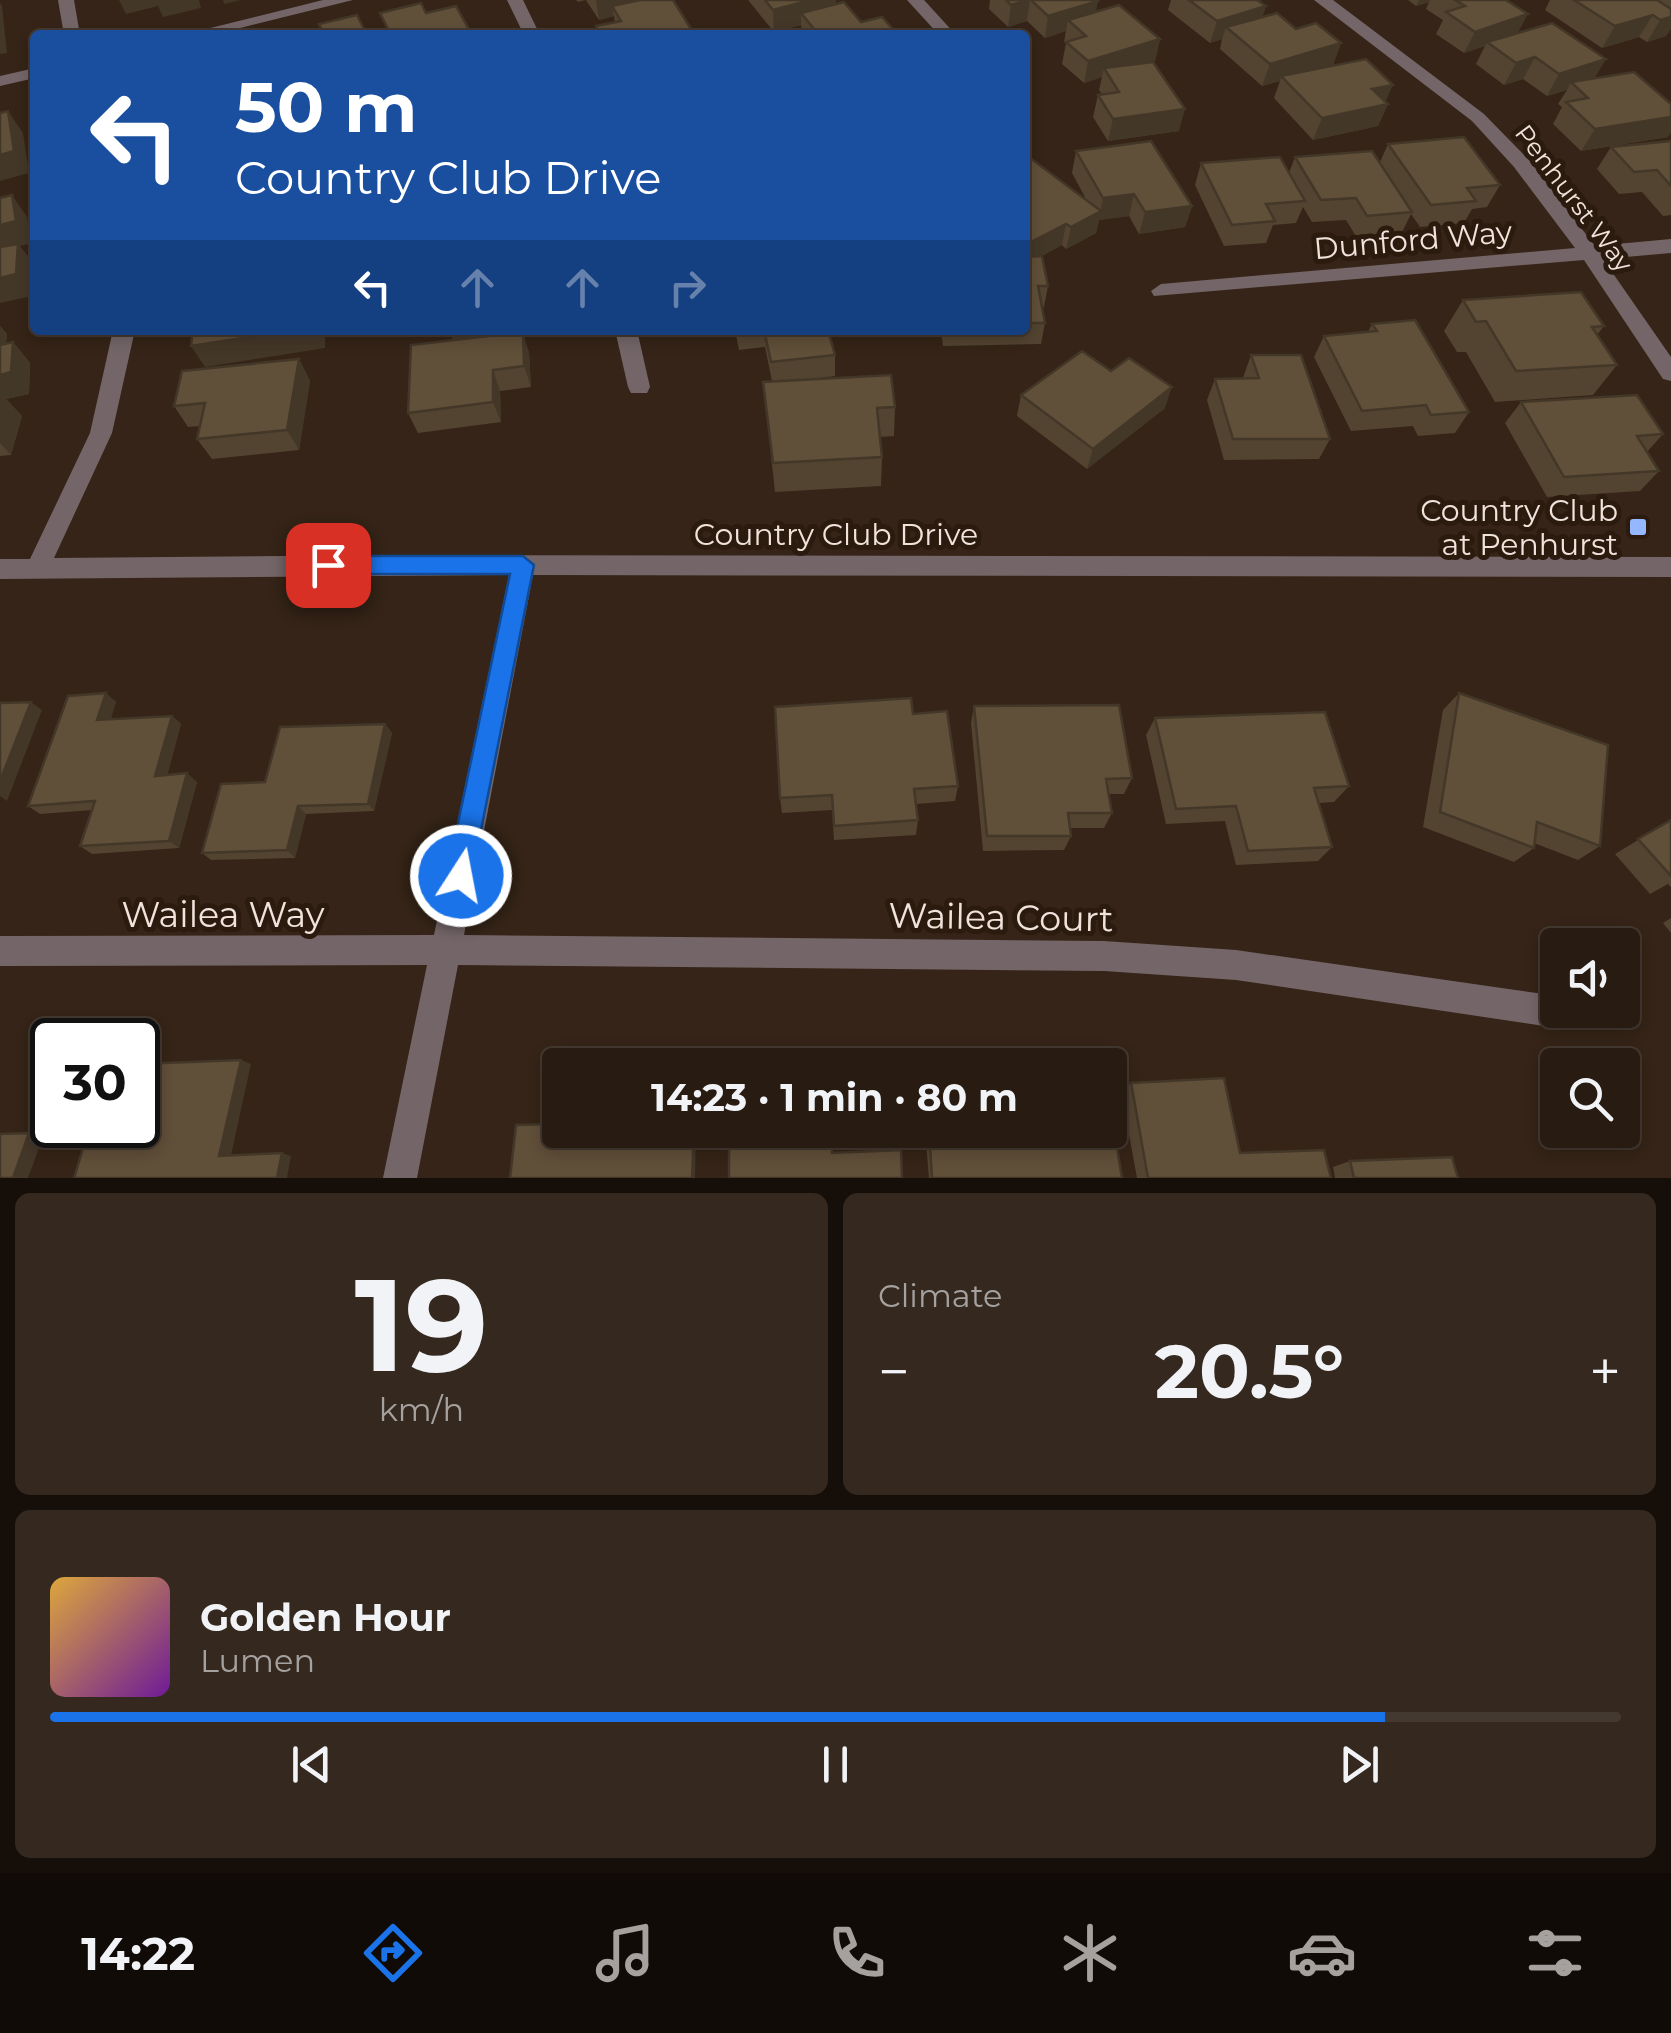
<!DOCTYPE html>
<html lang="en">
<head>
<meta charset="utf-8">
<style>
	:root { --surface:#281b11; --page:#34281f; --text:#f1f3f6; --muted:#a5a19f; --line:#443931; --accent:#1a73e8 }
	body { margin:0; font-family:Montserrat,sans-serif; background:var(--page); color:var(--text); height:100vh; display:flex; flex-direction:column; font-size:38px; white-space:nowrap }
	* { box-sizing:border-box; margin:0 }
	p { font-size:32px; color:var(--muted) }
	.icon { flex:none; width:55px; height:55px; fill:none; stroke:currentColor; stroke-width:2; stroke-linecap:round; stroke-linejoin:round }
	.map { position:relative; height:1178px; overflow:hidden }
	.details { display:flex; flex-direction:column; gap:15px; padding:15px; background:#160f09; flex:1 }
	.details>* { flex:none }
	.hud { position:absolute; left:30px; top:30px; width:1000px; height:305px; border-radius:10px; box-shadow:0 5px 15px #0003,0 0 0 2px var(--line); background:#1a4fa0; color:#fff; overflow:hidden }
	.fabs { position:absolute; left:1540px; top:928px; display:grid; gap:20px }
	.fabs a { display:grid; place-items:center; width:100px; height:100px; border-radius:10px; background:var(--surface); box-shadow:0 5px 15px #0003,0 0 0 2px var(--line); font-size:50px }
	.speed { position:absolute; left:30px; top:1018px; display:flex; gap:20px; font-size:50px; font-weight:700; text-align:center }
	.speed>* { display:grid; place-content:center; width:130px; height:130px; border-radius:50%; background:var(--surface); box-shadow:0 5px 15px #0003,0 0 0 2px var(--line); line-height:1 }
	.speed .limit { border:5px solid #111; border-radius:15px; background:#fff; color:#111 }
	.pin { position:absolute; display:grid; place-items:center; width:85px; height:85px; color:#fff; margin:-42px; border-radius:20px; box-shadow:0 5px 15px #0006 }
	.me { position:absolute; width:110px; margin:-55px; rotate:11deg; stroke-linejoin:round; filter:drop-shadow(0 0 8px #0008) }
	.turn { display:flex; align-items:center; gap:35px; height:210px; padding:0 40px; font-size:45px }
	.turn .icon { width:130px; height:130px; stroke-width:2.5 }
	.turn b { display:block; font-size:70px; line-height:85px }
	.lanes { display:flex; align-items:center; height:95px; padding:0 40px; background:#0003; justify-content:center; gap:50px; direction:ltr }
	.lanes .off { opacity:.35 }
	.big { font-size:75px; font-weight:700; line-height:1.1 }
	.details .tile { flex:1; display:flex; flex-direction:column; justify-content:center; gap:15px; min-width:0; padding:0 35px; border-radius:15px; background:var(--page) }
	.details .dial { align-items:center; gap:0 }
	.dial b { font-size:130px; line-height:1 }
	.song { display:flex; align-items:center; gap:30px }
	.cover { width:120px; height:120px; border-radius:15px; background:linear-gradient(135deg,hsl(40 70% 55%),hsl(280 70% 35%)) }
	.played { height:10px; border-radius:5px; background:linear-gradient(90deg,var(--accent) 85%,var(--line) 85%) }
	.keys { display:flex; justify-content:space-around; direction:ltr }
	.heat { display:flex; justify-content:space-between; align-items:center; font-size:55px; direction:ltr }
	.details .tiles { flex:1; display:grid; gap:15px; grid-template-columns:1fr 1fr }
	.tile:last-child { grid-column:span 2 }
	.trip { position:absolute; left:542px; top:1048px; width:585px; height:100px; border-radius:10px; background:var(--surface); box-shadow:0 5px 15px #0003,0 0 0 2px var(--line); font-weight:700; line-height:100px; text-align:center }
	.menu { display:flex; height:160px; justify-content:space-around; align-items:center; background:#100b07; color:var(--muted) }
	.menu .icon { width:70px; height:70px }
	.menu .active { color:var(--accent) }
	.menu b { font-size:45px; color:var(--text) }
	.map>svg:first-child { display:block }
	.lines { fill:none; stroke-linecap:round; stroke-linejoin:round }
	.minor { fill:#746668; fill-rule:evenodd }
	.wall { fill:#534431 }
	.shaded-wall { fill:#433728 }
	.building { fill:#604f39; stroke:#433728; stroke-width:2.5 }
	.route { fill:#1a73e8; stroke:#114b97; stroke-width:2.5 }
	.poi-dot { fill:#94b7fd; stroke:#2b1a0e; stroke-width:4 }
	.labels { text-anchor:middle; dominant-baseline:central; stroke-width:10; stroke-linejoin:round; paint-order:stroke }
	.far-street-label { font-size:25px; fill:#efe3db; stroke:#2b1a0e }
	.street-label { font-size:30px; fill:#efe3db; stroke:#2b1a0e }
	.poi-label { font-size:30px; fill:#efe3db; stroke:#2b1a0e; text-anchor:end }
	.near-street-label { font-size:35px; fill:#efe3db; stroke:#2b1a0e }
</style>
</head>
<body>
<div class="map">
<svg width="1671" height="1178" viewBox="0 0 1671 1178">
	<rect width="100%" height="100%" fill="#352417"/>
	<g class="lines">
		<g class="minor">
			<polygon points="58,0 74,0 80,35 64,35"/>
			<polygon points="323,0 353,0 212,35 182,35"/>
			<polygon points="507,0 523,0 540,35 524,35"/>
			<polygon points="907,0 924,0 956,35 939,35"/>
			<polygon points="1314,0 1333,0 1484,114 1528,159 1595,246 1671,239 1671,253 1603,259 1671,357 1671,381 1663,379 1584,260 1154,296 1151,291 1161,284 1575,248 1514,167 1472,121"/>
			<polygon points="35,68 35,78 0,86 0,76"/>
			<polygon points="113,330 135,330 112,433 54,558 408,555 1671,557 1671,577 533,575 464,935 1104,941 1236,950 1551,995 1558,998 1558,1010 1567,1011 1562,1022 1551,1027 1236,980 1104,971 458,965 417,1178 383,1178 427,965 0,966 0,936 434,935 509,575 0,579 0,559 30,559 90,433"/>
			<polygon points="615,330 637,330 650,387 647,393 631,393 628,387"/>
		</g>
	</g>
	<g class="wall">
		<polygon points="576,0 673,0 691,29 692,35 597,35 596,26 615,22 614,16 599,20 586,0 578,2"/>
		<polygon points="748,0 836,0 836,4 861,22 898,35 802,35 801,25 774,32"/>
		<polygon points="990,0 1097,0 1096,11 1160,39 1155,61 1148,63 1179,131 1108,141 1093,117 1098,95 1102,94 1099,90 1102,77 1084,83 1062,64 1066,43 1064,42 1066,31 1045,38 1027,21 1008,27 989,9"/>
		<polygon points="1171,0 1261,0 1260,2 1266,6 1262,17 1341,43 1333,65 1388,104 1378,126 1313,140 1274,98 1280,81 1262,86 1220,49 1222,39 1210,43 1168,10"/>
		<polygon points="1408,0 1506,0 1518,33 1595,78 1668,137 1581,151 1553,124 1562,107 1558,104 1567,90 1547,96 1523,79 1504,85 1476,64 1485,46 1464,53 1436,34 1443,20 1426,9 1429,2 1416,6"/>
		<polygon points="1550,0 1671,0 1671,29 1666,36 1647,42 1639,37 1602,48 1545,10"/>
		<polygon points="1671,141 1671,215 1663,216 1642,192 1619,194 1597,169 1611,147"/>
		<polygon points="1388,144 1500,185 1487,207 1472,209 1464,223 1420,227 1411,214 1401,234 1357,238 1346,220 1312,222 1303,207 1296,223 1273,225 1266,243 1224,246 1195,185 1201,163 1289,173 1295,157 1380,162"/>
		<polygon points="1076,151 1192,206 1185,227 1139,234 1129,216 1099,220 1096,233 1066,249 1062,245 1040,257 1048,286 1044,307 1042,307 1045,323 1041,344 943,346 941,330 1025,330 1025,156 1087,201 1072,173"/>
		<polygon points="1463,300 1604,326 1597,335 1617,365 1593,395 1495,402 1466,352 1457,352 1444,331"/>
		<polygon points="1372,324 1469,412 1455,433 1418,436 1413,426 1351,431 1314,357 1324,336 1368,332"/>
		<polygon points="0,326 7,334 6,343 13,342 30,363 29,394 6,399 22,416 11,455 0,456"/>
		<polygon points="449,330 542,330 523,334 529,353 531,387 500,391 501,422 418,433 408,413 453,340"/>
		<polygon points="735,330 828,330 835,355 835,376 805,380 895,407 894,436 880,437 882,457 881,486 775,492 763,382 772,381 765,347 739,350"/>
		<polygon points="1251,355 1330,439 1319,459 1224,460 1207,400 1215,379 1243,378"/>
		<polygon points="299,359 310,381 299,450 212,459 197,439 200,426 188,427 174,406"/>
		<polygon points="1021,395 1165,408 1087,469 1017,416"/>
		<polygon points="1521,402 1663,434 1647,452 1659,471 1640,491 1547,497 1505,423"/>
		<polygon points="106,693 116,702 110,719 172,716 181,724 167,775 197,782 179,848 92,854 80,846 92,810 40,814 28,806"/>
		<polygon points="1459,693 1600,846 1578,860 1534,843 1534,848 1514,862 1423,827 1443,710"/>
		<polygon points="974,706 1132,778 1124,794 1109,794 1112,813 1104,828 1070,828 1071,836 1064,850 983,851 971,723"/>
		<polygon points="913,714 958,786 955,801 916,804 918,820 916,835 834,840 832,810 782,813 780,798"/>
		<polygon points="1155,718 1349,786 1334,802 1319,803 1332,847 1318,861 1236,865 1225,821 1166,824 1146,735"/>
		<polygon points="385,724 392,733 374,811 306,814 295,858 211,860 202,853 265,782"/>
		<polygon points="1671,820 1671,887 1668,884 1650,894 1615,854"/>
		<polygon points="1671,918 1671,933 1663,923"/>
		<polygon points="1131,1083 1240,1153 1331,1178 1137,1178 1121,1091"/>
		<polygon points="925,1130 1110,1130 1122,1178 929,1178"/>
		<polygon points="1350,1161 1458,1178 1335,1178 1333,1167"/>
	</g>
	<g class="shaded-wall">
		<polygon points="119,0 199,0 201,8 163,17 158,6 126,14"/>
		<polygon points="223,0 241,0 224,4"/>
		<polygon points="596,0 655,0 612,6 614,16 599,20"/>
		<polygon points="811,0 836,0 836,15 801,13 801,25 774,32 773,10"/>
		<polygon points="1030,0 1027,21 1008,27 1011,5"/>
		<polygon points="1419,0 1430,0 1429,2 1416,6"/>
		<polygon points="1098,1 1094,23 1068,20 1066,31 1045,38 1048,16"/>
		<polygon points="0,3 2,6 7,53 0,54"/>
		<polygon points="1266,6 1259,28 1226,27 1222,39 1210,43 1217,21"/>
		<polygon points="1528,14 1516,36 1487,42 1485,46 1464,53 1475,32"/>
		<polygon points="1653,15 1639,37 1602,48 1615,26"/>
		<polygon points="1671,17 1671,29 1666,36 1647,42 1660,20"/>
		<polygon points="691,29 692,35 662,35"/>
		<polygon points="1160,39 1155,61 1108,75 1104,68 1102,77 1084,83 1088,61"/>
		<polygon points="1341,43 1333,65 1281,76 1280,81 1262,86 1270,64"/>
		<polygon points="1535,57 1523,79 1504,85 1516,63"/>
		<polygon points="1606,59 1593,81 1571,82 1567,90 1547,96 1559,74"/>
		<polygon points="1393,85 1384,105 1388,104 1378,126 1313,140 1322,118 1372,89"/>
		<polygon points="1185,109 1179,131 1108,141 1113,119"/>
		<polygon points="8,111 23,133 29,173 0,181 0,155"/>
		<polygon points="1671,117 1671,133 1668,137 1581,151 1595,129"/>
		<polygon points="1134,194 1129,216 1099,220 1096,233 1066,249 1071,227 1100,212 1103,198"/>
		<polygon points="12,195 27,217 32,243 20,246 35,265 32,296 0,303 0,307 0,225"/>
		<polygon points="1192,206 1185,227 1139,234 1145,212"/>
		<polygon points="1066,224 1062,245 1025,264 1029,243"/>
		<polygon points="0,326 7,334 4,369 0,364"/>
		<polygon points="293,330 325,330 325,348 205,367 191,346"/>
		<polygon points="449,330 542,330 523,334 529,353 531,387 524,366 456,347"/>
		<polygon points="13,342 30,363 29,394 6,399 22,416 11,455 0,443 0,375"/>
		<polygon points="299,359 310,381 299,450 287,430"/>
		<polygon points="493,370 500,391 501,422 493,402"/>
		<polygon points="1172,387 1165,408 1087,469 1093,449"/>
		<polygon points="106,693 116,702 108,729 97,720"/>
		<polygon points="31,702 42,710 7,801 0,796 0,781"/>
		<polygon points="172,716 181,724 165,784 155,776"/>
		<polygon points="385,724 392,733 374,811 368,804"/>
		<polygon points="187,773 197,782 179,848 169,841"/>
		<polygon points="298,806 306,814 295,858 287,850"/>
		<polygon points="241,1060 251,1064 230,1160 219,1156"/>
		<polygon points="694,1130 696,1130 695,1178 692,1178"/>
		<polygon points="29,1133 43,1137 28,1178 13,1178"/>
		<polygon points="282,1153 291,1156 287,1178 277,1178"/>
	</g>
	<g class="building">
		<polygon points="640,0 673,0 691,29 662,35 600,35 596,26 621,21 612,6"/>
		<polygon points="765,0 811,0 773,10"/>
		<polygon points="1006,0 1027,0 1011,5"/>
		<polygon points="1031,0 1097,0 1098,1 1048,16"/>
		<polygon points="1189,0 1257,0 1266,6 1217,21"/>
		<polygon points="1455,0 1506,0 1528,14 1475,32 1446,12 1465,6"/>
		<polygon points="1574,0 1657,0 1671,9 1671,17 1660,20 1653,15 1615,26"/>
		<polygon points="844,2 861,22 882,17 898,35 819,35 801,13"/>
		<polygon points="421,3 426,13 456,6 472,35 391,35 380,13"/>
		<polygon points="1119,5 1160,39 1088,61 1066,42 1086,36 1068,20"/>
		<polygon points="1277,13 1296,29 1316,23 1341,43 1270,64 1226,27"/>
		<polygon points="357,15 367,35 324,35 319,24"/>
		<polygon points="1552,23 1606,59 1559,74 1535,57 1516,63 1487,42"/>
		<polygon points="1366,59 1393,85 1372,89 1388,104 1322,118 1281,76"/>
		<polygon points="1153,62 1185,109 1113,119 1098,95 1119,92 1104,68"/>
		<polygon points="1634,72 1671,104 1671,117 1595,129 1566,102 1588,98 1571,82"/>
		<polygon points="8,111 14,151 0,155 0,113"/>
		<polygon points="1464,137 1500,185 1467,188 1476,201 1431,205 1388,144"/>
		<polygon points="1151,141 1192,206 1145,212 1134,194 1103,198 1076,151"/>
		<polygon points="1671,141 1671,186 1657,170 1634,172 1611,147"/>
		<polygon points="1372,151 1412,212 1367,216 1356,198 1321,200 1295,157"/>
		<polygon points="1026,155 1101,211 1071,227 1066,224 1029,243 1025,240"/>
		<polygon points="1280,157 1305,201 1266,204 1275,221 1232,225 1201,163"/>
		<polygon points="12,195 16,221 0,225 0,198"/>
		<polygon points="18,244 16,274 0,278 0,247"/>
		<polygon points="1042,256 1048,286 1038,286 1045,323 1025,323 1025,257"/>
		<polygon points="1581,292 1604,326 1592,327 1617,365 1516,371 1486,321 1476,322 1463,300"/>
		<polygon points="1415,320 1469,412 1431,415 1426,405 1362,411 1324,336 1377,331 1372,324"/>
		<polygon points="193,330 293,330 191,346"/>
		<polygon points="764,330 828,330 835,355 771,362"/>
		<polygon points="523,332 524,366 493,370 493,402 408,413 411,345"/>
		<polygon points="13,342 11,372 0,375 0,345"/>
		<polygon points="1082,351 1111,371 1129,358 1172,387 1093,449 1021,395"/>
		<polygon points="1251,355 1301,355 1330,439 1233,439 1215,379 1259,378"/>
		<polygon points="299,359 287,430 197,439 205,403 174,406 182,371"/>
		<polygon points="891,375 895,407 877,408 882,457 773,463 763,382"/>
		<polygon points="1637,395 1663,434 1637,436 1659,471 1564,477 1521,402"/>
		<polygon points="106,693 97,720 172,716 155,776 187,773 169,841 80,846 95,801 28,806 68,696"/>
		<polygon points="1459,693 1608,745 1600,846 1537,822 1534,848 1440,812"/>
		<polygon points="911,698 913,714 947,711 958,786 914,789 918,820 834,826 832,795 780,798 775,707"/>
		<polygon points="31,702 0,781 0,703"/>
		<polygon points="1119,705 1132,778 1106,779 1112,813 1068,813 1071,836 987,836 974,706"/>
		<polygon points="1325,712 1349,786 1314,788 1332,847 1248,851 1236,806 1176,809 1155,718"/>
		<polygon points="385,724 368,804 298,806 287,850 202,853 221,784 265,782 280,727"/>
		<polygon points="1671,820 1671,876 1638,839"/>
		<polygon points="241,1060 219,1156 282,1153 277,1178 74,1178 90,1125 138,1125 138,1064"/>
		<polygon points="1224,1078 1240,1153 1324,1150 1331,1178 1148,1178 1131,1083"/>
		<polygon points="1110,1105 1122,1178 932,1178 929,1130 1110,1130"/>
		<polygon points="560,1124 560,1130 694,1130 692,1178 510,1178 516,1125"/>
		<polygon points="729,1130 831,1130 832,1153 901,1150 902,1178 729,1178"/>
		<polygon points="29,1133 13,1178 0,1178 0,1134"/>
		<polygon points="1452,1157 1458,1178 1354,1178 1350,1161"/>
	</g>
	<polygon class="route" points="328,556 523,556 534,565 470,885 461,889 451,885 447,876 510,574 328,574 317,565"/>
	<rect class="poi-dot" x="1628" y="517" width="20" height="20" rx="5"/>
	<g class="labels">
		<g class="far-street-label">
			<text transform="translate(1574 198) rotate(53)">Penhurst Way</text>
		</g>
		<g class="street-label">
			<text transform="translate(1413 240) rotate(-5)">Dunford Way</text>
			<text x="836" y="534">Country Club Drive</text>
		</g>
		<g class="poi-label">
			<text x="1618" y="510">Country Club<tspan x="1618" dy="34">at Penhurst</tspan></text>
		</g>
		<g class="near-street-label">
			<text x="223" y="914">Wailea Way</text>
			<text transform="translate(1001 917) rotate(1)">Wailea Court</text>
		</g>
	</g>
</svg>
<div class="fabs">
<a><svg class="icon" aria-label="sound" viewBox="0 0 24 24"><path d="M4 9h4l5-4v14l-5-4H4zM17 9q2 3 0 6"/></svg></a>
<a><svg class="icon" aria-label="search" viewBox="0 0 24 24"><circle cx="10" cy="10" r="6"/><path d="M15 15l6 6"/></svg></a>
</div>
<div class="speed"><div class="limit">30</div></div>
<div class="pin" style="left:328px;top:565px;background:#d93025"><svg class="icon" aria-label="arrive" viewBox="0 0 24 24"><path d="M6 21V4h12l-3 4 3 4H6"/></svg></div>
<svg class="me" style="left:461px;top:876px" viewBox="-20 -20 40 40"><circle r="17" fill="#1a73e8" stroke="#fff" stroke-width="3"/><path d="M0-11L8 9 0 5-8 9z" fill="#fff"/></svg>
<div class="trip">14:23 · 1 min · 80 m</div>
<div class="hud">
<div class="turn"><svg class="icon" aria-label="left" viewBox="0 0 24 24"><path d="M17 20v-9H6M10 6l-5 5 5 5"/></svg><div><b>50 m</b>Country Club Drive</div></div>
<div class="lanes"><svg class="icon" aria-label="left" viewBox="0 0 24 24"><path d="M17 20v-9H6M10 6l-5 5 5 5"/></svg><svg class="icon off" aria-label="ahead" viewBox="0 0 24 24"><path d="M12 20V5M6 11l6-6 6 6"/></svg><svg class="icon off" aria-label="ahead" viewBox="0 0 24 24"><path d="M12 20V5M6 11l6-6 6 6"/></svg><svg class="icon off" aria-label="right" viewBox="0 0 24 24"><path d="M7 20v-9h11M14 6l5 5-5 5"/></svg></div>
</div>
</div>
<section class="details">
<div class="tiles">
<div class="tile dial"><b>19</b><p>km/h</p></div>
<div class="tile"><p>Climate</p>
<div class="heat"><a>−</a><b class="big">20.5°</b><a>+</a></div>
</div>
<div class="tile">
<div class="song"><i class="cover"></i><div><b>Golden Hour</b><p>Lumen</p></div></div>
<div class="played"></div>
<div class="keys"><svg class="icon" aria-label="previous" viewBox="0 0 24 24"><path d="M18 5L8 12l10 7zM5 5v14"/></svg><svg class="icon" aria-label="pause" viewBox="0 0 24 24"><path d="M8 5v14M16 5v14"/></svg><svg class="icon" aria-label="next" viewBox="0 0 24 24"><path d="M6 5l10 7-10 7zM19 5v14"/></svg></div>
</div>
</div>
</section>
<nav class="menu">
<b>14:22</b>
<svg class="icon active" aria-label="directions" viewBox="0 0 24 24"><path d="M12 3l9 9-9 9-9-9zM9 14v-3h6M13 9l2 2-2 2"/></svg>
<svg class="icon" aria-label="music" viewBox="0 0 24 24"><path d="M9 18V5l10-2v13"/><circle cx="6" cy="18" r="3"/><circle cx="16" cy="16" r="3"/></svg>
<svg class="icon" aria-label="phone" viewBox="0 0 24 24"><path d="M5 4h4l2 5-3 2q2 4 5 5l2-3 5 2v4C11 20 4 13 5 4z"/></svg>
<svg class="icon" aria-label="climate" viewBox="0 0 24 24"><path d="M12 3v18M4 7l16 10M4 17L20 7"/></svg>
<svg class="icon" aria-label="car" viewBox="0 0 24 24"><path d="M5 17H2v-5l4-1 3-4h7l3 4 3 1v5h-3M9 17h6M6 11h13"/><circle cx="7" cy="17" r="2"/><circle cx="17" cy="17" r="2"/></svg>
<svg class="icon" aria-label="filters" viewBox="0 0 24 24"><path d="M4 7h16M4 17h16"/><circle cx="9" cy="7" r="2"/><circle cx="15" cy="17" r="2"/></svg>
</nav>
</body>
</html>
